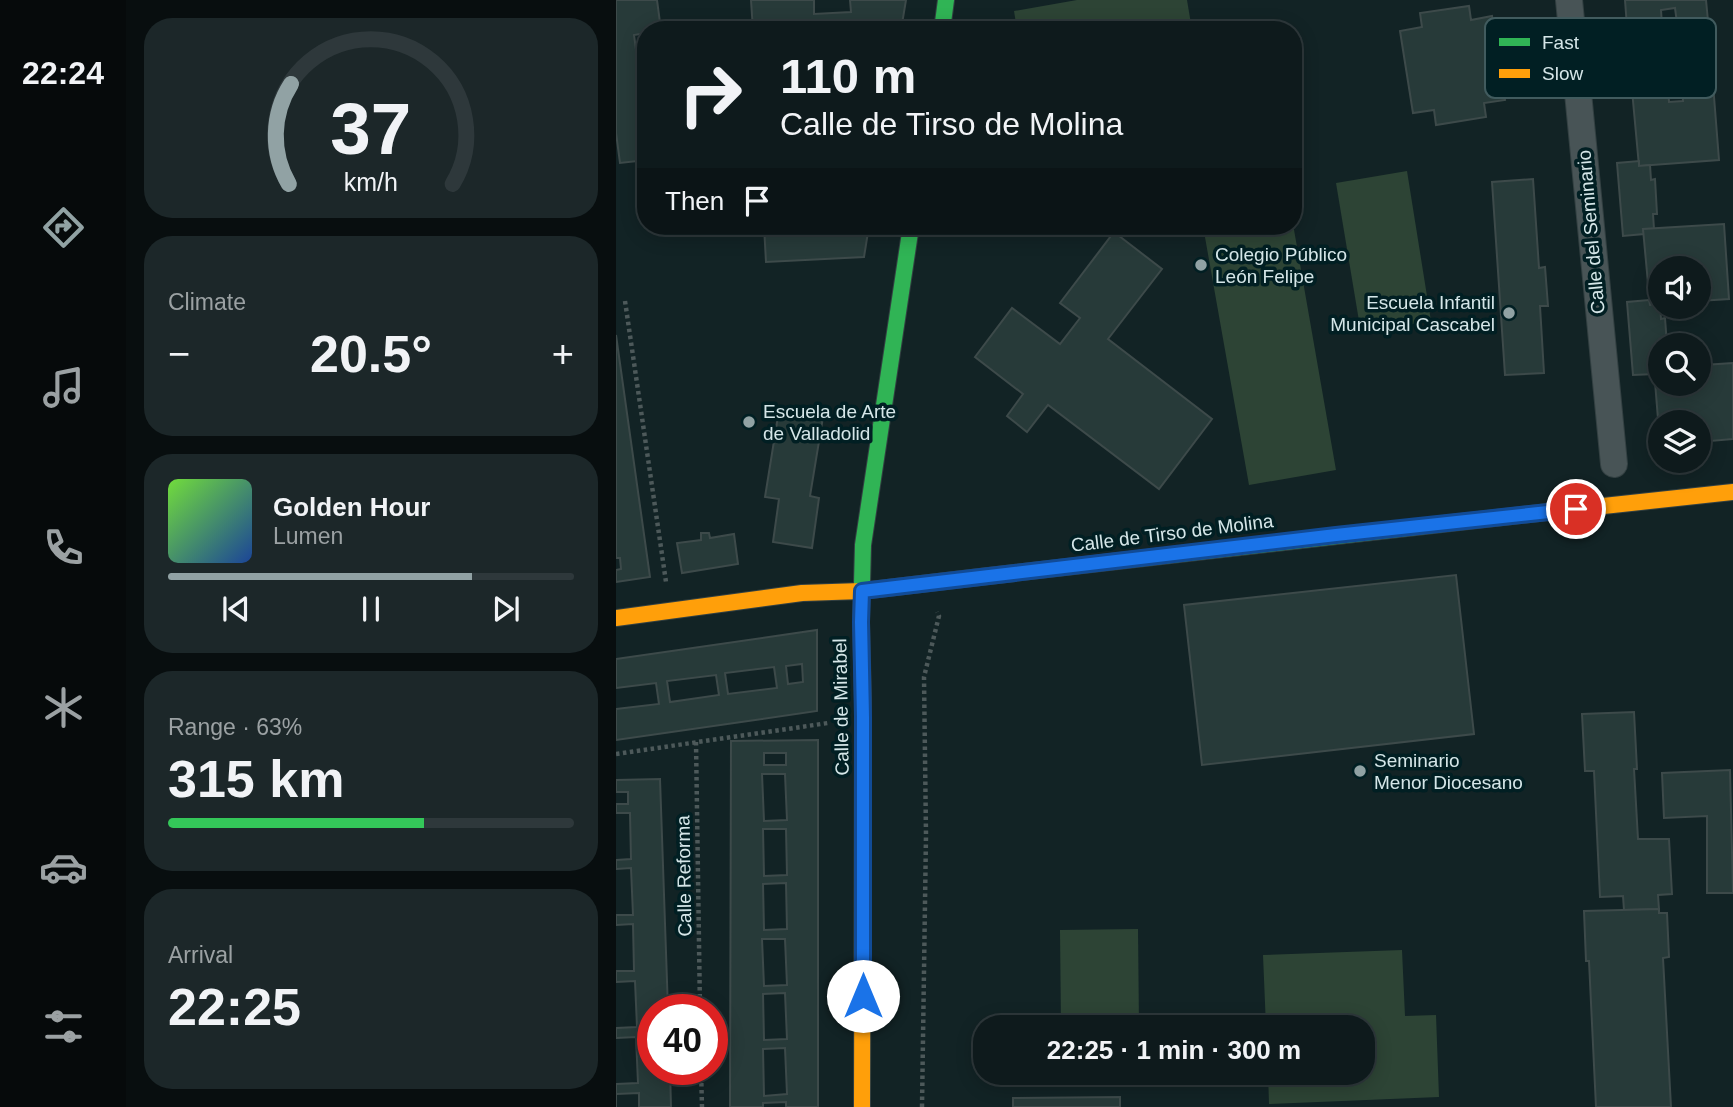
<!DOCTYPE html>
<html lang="en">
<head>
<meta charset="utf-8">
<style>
	:root { --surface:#0e1a1c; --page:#1c2729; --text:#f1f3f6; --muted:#9ba1a3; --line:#2e383b; --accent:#91a2a4 }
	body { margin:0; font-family:Arial,sans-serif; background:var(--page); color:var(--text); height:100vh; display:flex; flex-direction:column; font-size:26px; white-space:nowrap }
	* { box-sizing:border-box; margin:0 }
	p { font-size:23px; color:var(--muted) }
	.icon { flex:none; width:38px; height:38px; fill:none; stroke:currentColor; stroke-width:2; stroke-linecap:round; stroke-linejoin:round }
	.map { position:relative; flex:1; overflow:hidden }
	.side { display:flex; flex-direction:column; gap:18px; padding:18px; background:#080e0f; width:490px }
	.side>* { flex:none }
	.top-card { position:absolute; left:21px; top:21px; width:665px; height:214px; border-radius:28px; box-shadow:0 4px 18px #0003,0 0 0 2px var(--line); background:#0e1a1c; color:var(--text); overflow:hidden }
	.controls { position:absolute; left:1032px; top:256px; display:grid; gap:14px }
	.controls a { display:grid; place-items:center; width:63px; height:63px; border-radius:50%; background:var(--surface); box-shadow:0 4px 18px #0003,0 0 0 2px var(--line); font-size:35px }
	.speed { position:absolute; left:21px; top:994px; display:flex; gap:14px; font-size:35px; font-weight:700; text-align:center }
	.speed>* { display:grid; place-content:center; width:91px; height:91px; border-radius:50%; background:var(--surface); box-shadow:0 4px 18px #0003,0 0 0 2px var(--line); line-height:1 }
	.speed .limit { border:10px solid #d22; background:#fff; color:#111 }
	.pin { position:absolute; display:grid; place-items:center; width:60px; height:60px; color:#fff; margin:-30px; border:4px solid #fff; border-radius:50%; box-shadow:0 2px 7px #0007 }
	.me { position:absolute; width:77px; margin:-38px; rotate:0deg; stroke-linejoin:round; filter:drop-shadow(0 0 5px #0008) }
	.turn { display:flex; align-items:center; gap:24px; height:147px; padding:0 28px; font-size:32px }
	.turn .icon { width:91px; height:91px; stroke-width:2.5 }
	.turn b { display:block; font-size:49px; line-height:60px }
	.then { display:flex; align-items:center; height:66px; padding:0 28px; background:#0003; gap:14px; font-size:26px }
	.big { font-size:52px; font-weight:700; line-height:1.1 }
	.side .card { flex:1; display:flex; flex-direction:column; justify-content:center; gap:10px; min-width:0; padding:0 24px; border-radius:28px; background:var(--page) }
	.side .dial { align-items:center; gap:0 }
	.dial svg { height:182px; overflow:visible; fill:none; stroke:var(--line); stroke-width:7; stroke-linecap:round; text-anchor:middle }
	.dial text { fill:var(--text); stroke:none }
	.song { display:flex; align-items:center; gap:21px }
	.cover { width:84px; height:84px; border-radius:10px; background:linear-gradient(135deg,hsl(100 70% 55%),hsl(220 70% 35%)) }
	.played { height:7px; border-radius:4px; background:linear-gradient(90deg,var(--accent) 75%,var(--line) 75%) }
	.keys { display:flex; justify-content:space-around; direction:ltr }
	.heat { display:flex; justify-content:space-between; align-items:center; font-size:38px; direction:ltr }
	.charge { height:10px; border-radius:5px; background:linear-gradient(90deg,#34c759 63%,var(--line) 0) }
	.trip { position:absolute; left:357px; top:1015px; width:402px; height:70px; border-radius:28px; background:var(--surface); box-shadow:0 4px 18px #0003,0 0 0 2px var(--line); font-weight:700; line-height:70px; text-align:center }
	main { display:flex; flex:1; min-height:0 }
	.tabs { display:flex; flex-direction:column; width:126px; justify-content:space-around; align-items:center; background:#060a0b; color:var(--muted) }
	.tabs .icon { width:49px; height:49px }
	.tabs .current { color:var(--accent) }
	.tabs b { font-size:32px; color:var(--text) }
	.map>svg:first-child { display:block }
	.green { fill:#2d4435 }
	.building { fill:#273a39; stroke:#3d4a4a; stroke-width:2; fill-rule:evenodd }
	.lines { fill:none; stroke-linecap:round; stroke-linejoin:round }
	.street-casing { stroke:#334042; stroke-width:28 }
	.fast-casing { stroke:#334042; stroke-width:18 }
	.slow-casing { stroke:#334042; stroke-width:18 }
	.path { stroke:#4d595a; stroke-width:4.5; stroke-dasharray:3.5 3.5; stroke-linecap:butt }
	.street { stroke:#485456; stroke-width:26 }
	.fast { stroke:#30b455; stroke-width:16 }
	.slow { stroke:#ff9f0a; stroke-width:16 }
	.route-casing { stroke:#114b97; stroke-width:18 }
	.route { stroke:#1a73e8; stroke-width:12 }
	.poi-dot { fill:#91a2a4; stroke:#011f23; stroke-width:2.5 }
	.labels { text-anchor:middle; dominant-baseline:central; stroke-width:7; stroke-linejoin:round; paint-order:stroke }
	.street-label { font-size:19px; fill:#d5e6e8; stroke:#011f23 }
	.poi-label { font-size:19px; fill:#d5e6e8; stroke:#011f23; text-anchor:start }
	.key { fill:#011f23; stroke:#415b5e; stroke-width:2 }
	.key-label { font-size:19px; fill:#d5e6e8 }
</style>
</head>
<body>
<main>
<nav class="tabs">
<b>22:24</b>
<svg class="icon current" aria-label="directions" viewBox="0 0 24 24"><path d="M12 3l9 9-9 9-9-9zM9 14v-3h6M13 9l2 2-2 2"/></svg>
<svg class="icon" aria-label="music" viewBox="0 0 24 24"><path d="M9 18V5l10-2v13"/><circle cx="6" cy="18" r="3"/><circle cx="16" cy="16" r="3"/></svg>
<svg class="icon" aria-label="phone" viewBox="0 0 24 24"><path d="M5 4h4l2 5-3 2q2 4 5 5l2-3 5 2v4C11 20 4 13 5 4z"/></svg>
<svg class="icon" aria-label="climate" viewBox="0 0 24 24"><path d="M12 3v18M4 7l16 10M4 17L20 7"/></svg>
<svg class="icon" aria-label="car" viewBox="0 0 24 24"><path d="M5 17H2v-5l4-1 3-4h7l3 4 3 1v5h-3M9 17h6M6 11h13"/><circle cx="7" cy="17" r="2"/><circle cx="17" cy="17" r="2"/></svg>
<svg class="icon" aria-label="filters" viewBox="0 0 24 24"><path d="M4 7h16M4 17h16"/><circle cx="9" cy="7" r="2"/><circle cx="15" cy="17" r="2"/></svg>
</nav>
<section class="side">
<div class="card dial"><svg viewBox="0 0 100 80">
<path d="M14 69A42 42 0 1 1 86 69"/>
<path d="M14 69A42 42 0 0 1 15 25" stroke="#91a2a4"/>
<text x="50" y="56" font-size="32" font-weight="700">37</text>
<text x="50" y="72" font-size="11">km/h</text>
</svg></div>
<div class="card"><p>Climate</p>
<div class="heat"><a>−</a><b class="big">20.5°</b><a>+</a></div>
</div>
<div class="card">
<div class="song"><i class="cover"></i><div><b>Golden Hour</b><p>Lumen</p></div></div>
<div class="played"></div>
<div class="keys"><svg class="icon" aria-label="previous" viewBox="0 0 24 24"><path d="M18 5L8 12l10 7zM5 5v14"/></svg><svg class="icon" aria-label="pause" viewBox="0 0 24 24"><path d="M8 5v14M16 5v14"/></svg><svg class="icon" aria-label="next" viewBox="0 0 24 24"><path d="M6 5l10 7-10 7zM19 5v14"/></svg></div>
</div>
<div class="card"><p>Range · 63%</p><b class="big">315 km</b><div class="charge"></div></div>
<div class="card"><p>Arrival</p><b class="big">22:25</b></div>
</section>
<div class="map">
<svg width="1117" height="1107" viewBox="0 0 1117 1107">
	<rect width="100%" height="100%" fill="#122325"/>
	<g class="green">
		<polygon points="461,0 571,0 576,30 401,30 398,11"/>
		<polygon points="791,171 815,321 745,333 720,183"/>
		<polygon points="677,224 720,470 633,485 587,226 677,226"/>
		<polygon points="522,929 523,1027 445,1027 444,930"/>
		<polygon points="786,950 789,1016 820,1015 823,1097 653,1104 652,1073 747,1073 747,1027 650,1027 647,955"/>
		<polygon points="446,1073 523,1073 523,1081 446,1082"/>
	</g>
	<g class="building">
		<polygon points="0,0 41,0 45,30 30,30 30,33 18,35 30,124 30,160 4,163 0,133"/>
		<polygon points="135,0 198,0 198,14 235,12 234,0 290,0 285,30 137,30"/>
		<polygon points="1009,0 1090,0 1092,21 1061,23 1059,8 1045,10 1046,25 1011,27"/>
		<polygon points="853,6 855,20 876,16 889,100 868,103 870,117 820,125 818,110 797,113 784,31 806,27 804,13"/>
		<polygon points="1097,84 1103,160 1023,166 1016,90 1052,87 1053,102 1067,101 1066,86"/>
		<polygon points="1023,161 1023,166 1034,165 1035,180 1039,179 1041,214 1037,214 1038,229 1027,229 1028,234 1007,236 1001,163"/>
		<polygon points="917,179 923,268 929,267 932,306 924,306 928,373 889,375 876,182"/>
		<polygon points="1108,224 1113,299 1083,301 1083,268 1045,268 1045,304 1034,305 1027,229"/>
		<polygon points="148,226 253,226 248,257 150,262"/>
		<polygon points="498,232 546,269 492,339 596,419 543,489 432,405 411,432 391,416 407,394 359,357 396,308 444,344 464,318 444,303"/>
		<polygon points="1033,300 1034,305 1044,304 1045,319 1049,318 1051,345 1045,345 1045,368 1038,369 1039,374 1017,375 1011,302"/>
		<polygon points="0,335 34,577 0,582 0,570 5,569 4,558 0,558"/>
		<polygon points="1117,363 1117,439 1083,442 1083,422 1045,422 1044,444 1038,369 1045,368 1045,383 1083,383 1083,380 1089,379 1088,365"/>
		<polygon points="163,410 207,417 194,496 203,498 196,548 157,542 163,499 149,497"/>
		<polygon points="85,533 93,533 94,538 118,534 122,564 66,573 61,543 85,540"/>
		<polygon points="840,575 858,734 586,765 568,605"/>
		<path d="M201,630V711L0,740V709L43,704L40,683L0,688V659ZM186,664L187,682L172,684L170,666ZM158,667L161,688L112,694L109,673ZM100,675L103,695L54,702L51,681Z"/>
		<polygon points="1018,712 1021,769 1018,769 1022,839 1053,839 1056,894 1042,895 1043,909 1008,910 1007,896 984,897 978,771 969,771 966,714"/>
		<path d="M202,740V1107H170V1102L147,1103V1107H114L115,741ZM148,753H170V765H148ZM146,774H169L171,820L148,821ZM147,829H170L171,875L148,876ZM170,883L171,929L148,930L147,884ZM146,939H169L171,985L148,986ZM169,993L171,1039L148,1040L147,994ZM169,1048L171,1094L148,1096L147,1049Z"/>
		<polygon points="1114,770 1117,893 1091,893 1091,816 1048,818 1046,773"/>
		<polygon points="44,779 52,1010 37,1010 37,1069 54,1069 55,1107 23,1107 23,1093 0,1094 0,1107 0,1084 22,1083 20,1037 0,1038 0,1028 21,1027 19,981 0,982 0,971 18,971 17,924 0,925 0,915 17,915 15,868 0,869 0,860 15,859 14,813 0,813 0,804 12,804 12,792 0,792 0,780"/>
		<polygon points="1043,909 1043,913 1051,913 1053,957 1047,958 1055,1107 980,1107 973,961 970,961 968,911"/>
		<polygon points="504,1097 504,1107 397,1107 397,1098"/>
	</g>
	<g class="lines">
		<g class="street-casing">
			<polyline id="street" points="953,0 998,464"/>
		</g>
		<g class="fast-casing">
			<g id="fast">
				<polyline points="326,30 330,0"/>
				<polyline points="372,576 932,512"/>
				<polyline points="247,701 245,622 247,545 295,226"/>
			</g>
		</g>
		<g class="slow-casing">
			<g id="slow">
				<polyline points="932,512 1117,492"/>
				<polyline points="0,618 186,593 246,591 372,576"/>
				<polyline points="246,1107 247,701"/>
			</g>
		</g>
		<g class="path">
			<polyline points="9,301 50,582"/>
			<polyline points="80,742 84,1010"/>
			<polyline points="0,754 212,723"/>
			<polyline points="85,1069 86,1107"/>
			<polyline points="306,1107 310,835 308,677 323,616 321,612"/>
		</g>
		<use href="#street" class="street"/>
		<use href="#fast" class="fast"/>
		<use href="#slow" class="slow"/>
	</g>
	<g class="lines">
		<g class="route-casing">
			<polyline id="route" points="247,996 247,717 245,622 246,591 720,535 960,509"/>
		</g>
		<use href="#route" class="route"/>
	</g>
	<g class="poi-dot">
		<circle cx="585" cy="265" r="7"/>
		<circle cx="893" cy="313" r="7"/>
		<circle cx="133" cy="422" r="7"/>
		<circle cx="744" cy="771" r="7"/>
	</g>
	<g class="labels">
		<g class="street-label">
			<text transform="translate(975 232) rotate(-95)">Calle del Seminario</text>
			<text transform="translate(556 533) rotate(-7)">Calle de Tirso de Molina</text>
			<text transform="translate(225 707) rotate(-91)">Calle de Mirabel</text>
			<text transform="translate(68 876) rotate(-91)">Calle Reforma</text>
		</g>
		<g class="poi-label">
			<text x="599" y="254">Colegio Público<tspan x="599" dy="22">León Felipe</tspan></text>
			<text x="879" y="302" text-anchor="end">Escuela Infantil<tspan x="879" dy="22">Municipal Cascabel</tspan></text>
			<text x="147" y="411">Escuela de Arte<tspan x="147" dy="22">de Valladolid</tspan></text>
			<text x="758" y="760">Seminario<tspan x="758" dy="22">Menor Diocesano</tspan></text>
		</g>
	</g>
	<rect x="869" y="18" width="231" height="80" rx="10" class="key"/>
	<rect x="883" y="38" width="31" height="8" fill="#30b455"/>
	<rect x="883" y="69" width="31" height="9" fill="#ff9f0a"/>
	<g class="key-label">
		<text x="926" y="49">Fast</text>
		<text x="926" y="80">Slow</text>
	</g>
</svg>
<div class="controls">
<a><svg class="icon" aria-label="sound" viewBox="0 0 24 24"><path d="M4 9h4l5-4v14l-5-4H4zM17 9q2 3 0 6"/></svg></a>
<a><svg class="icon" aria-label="search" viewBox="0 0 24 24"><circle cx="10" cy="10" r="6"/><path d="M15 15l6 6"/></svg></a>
<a><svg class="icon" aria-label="layers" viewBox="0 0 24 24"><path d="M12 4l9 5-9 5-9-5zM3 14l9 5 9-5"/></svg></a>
</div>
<div class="speed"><div class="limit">40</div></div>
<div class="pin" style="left:960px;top:509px;background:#d93025"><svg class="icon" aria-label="arrive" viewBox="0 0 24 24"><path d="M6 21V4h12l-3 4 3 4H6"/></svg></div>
<svg class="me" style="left:247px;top:996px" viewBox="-20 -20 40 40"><circle r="19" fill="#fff"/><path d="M0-13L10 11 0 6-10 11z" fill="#1a73e8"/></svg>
<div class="trip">22:25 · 1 min · 300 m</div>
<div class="top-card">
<div class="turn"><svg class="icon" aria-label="right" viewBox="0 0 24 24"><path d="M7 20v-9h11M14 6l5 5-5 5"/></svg><div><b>110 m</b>Calle de Tirso de Molina</div></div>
<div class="then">Then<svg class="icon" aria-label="arrive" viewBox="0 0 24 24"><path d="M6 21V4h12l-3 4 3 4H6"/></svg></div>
</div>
</div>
</main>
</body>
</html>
